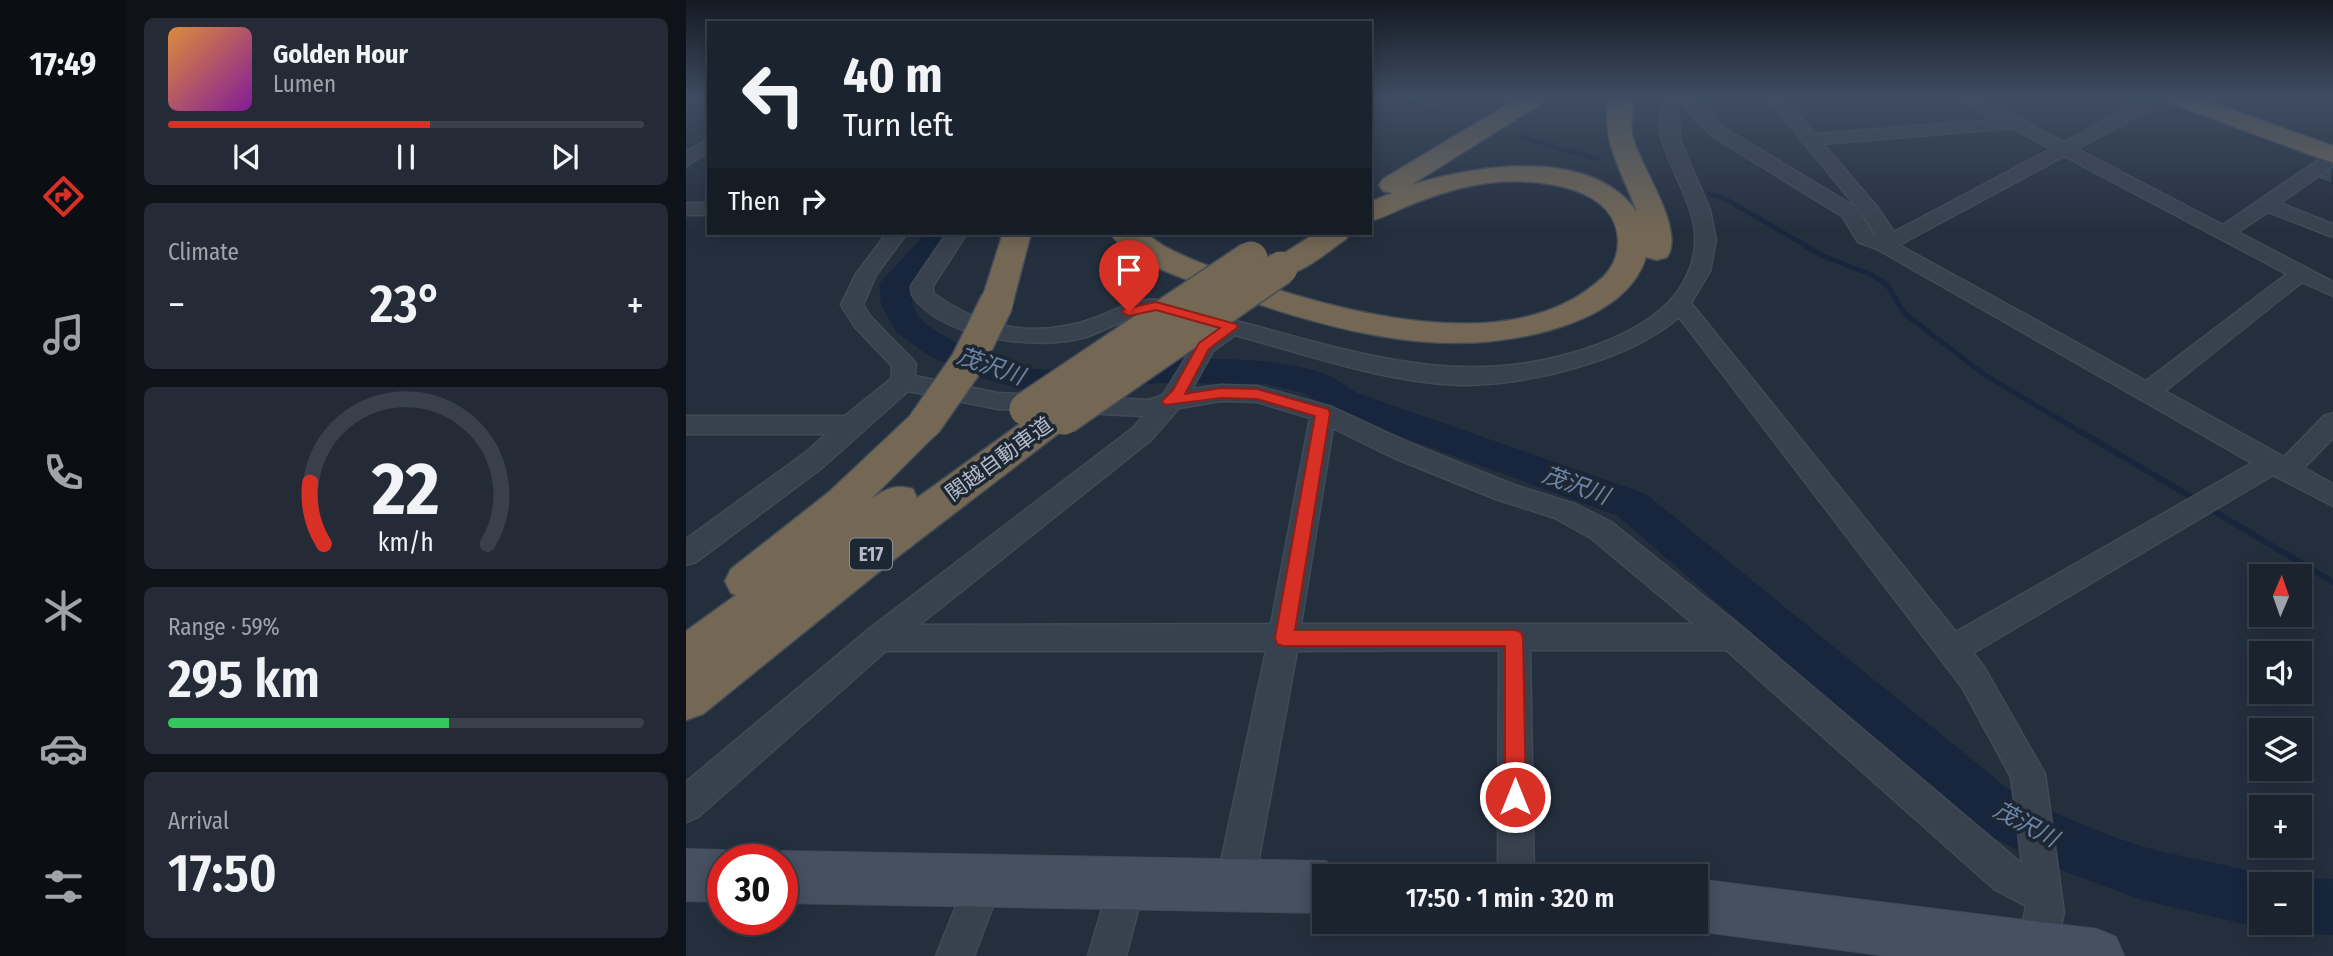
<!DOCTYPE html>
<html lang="en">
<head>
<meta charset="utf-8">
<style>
	:root { --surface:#1b232e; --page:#242b36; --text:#f1f3f6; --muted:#a0a4aa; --line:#39404a; --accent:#d93025 }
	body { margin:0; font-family:"Fira Sans Condensed","Noto Sans JP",sans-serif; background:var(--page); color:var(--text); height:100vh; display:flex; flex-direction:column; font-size:26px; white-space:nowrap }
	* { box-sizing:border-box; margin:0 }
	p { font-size:23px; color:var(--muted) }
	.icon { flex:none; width:38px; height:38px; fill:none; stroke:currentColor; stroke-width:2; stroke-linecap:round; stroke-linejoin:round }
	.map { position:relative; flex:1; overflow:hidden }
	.panel { display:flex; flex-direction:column; gap:18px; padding:18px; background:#0f1319; width:560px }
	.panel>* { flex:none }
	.top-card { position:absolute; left:21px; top:21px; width:665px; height:214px; border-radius:0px; box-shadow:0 4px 18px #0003,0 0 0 2px var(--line); background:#1b232e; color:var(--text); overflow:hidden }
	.needle { width:46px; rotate:2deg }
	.buttons { position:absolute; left:1563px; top:564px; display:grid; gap:14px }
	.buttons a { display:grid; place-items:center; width:63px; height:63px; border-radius:0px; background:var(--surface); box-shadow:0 4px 18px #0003,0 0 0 2px var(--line); font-size:35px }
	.speed { position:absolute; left:21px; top:844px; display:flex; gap:14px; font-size:35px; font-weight:700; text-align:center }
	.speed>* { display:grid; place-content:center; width:91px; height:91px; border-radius:50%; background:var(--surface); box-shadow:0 4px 18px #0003,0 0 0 2px var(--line); line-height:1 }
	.speed .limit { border:10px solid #d22; background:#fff; color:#111 }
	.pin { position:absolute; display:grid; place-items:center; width:60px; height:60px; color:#fff; margin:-72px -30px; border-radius:50% 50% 50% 0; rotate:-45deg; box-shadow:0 0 7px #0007 }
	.pin .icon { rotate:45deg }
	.me { position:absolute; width:77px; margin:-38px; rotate:0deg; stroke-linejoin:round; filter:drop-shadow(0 0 5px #0008) }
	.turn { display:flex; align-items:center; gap:24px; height:147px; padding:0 21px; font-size:32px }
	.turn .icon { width:91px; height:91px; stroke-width:2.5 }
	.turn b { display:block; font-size:49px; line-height:60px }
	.then { display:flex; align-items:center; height:66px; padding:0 21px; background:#0003; gap:14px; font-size:26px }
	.big { font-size:52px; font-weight:600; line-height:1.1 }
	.panel .card { flex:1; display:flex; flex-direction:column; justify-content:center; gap:10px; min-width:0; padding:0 24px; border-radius:10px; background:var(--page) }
	.panel .dial { align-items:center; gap:0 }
	.dial svg { height:182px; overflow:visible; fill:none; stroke:var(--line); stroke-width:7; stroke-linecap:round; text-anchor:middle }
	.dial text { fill:var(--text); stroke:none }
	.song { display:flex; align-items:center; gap:21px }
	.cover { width:84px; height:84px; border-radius:10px; background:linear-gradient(135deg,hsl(30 70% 55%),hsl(290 70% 35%)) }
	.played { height:7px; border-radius:4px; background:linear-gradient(90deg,var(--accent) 55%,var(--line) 55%) }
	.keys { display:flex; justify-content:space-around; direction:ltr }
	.heat { display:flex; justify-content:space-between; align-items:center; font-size:38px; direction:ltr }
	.charge { height:10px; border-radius:5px; background:linear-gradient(90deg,#34c759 59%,var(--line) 0) }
	.trip { position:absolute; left:626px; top:864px; width:396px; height:70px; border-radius:0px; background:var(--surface); box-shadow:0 4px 18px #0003,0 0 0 2px var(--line); font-weight:600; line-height:70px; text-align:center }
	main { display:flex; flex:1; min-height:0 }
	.tab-bar { display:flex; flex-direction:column; width:126px; justify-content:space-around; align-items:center; background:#0b0e12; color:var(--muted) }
	.tab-bar .icon { width:49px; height:49px }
	.tab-bar .selected { color:var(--accent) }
	.tab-bar b { font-size:32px; color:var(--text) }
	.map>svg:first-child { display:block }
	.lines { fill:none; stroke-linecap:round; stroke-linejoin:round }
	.stream-far2 { stroke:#17263c; stroke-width:4.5 }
	.stream-far1 { stroke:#17263c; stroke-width:5 }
	.stream { stroke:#17263c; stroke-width:6 }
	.river { fill:#17263c; fill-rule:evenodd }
	.building { fill:#364354; stroke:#1f2835; stroke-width:2 }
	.street-casing { stroke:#414a57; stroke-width:3 }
	.secondary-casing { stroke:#414a57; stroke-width:2 }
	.highway-casing { stroke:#434c59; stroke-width:3 }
	.street { fill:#38414e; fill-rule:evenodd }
	.secondary { fill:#465061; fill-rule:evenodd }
	.highway { fill:#746855; fill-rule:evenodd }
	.highway-bridge-casing { stroke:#434c59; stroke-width:36; stroke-linecap:butt }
	.highway-bridge { stroke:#746855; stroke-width:33 }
	.route { fill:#d93025; stroke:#8d1f18; stroke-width:2 }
	.labels { text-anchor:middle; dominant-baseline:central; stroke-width:7; stroke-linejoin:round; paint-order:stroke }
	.shield { fill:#1d2633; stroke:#878f9c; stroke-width:2 }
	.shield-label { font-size:19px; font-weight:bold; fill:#b4bcc9 }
	.street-label { font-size:21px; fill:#b4bcc9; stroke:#1d2633 }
	.water-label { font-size:23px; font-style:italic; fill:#6d86a8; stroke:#1d2633 }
</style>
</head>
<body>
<main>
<nav class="tab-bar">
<b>17:49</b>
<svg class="icon selected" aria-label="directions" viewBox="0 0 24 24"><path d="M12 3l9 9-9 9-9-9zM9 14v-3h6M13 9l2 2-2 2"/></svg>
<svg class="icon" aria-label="music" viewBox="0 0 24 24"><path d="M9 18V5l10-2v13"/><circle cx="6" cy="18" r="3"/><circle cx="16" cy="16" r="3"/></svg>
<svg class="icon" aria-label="phone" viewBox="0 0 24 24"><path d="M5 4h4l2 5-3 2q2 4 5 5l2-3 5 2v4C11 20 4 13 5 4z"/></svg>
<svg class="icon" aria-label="climate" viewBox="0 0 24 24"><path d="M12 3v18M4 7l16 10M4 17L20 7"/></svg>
<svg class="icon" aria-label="car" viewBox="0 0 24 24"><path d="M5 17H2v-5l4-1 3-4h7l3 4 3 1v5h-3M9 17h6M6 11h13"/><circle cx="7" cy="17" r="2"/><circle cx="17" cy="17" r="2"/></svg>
<svg class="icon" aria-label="filters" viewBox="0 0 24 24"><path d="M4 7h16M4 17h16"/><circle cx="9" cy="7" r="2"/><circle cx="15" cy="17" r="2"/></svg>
</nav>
<section class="panel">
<div class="card">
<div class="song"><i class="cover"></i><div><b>Golden Hour</b><p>Lumen</p></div></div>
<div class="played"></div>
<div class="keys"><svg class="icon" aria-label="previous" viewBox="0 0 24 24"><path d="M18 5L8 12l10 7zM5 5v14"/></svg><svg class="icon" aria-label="pause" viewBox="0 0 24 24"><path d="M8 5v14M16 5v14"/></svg><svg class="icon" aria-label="next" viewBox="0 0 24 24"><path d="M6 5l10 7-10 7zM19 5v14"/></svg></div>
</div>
<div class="card"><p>Climate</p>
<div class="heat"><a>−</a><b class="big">23°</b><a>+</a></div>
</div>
<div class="card dial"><svg viewBox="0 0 100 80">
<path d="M14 69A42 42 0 1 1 86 69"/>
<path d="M14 69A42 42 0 0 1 8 42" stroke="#d93025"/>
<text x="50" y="56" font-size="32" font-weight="700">22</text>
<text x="50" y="72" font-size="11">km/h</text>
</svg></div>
<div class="card"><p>Range · 59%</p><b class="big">295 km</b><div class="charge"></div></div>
<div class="card"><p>Arrival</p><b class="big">17:50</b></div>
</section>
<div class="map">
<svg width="1647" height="956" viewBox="0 0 1647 956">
	<rect width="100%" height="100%" fill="#242f3e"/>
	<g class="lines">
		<g class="stream-far2">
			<polyline points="718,98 728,105 758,114"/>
			<polyline points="834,137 912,159"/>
			<polyline points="1023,193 1041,200 1124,248"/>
		</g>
		<polyline class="stream-far1" points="1121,247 1137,256 1186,275 1202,286 1218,313 1299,375 1400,435"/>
		<g class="stream">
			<polyline points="1397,433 1512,501"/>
			<polyline points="1521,507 1647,582"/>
		</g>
		<g class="river">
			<path d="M240,233H269L255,253L224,286C226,298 227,311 236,320C258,341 317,367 347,369C368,371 391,366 411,365C478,360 575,351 639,374C650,378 661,387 671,393L960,494L1326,792C1368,813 1410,832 1455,846C1501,860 1550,863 1594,882L1595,884H1575V922H1590L1575,928L1456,900L1353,862L1290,828L932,516L645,411L619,393L579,384L474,383L347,393L335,389L289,376L245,357L211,333L195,305L193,284Z"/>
			<polygon points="1614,878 1647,879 1647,935 1614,934 1595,925 1593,922 1614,922 1614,884 1601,884"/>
		</g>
	</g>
	<polygon class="building" points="1641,166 1647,169 1646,184 1627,177"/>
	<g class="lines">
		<g class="street-casing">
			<g id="street">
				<path d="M976,98H1008L1038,128L1171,208L1187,234L1190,235L1177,215L1081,98H1097L1129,134L1309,120L1273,98H1292L1378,142L1451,104H1463L1465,107L1463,110L1391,149L1537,225L1641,154L1647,153V166L1594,203L1647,224V237L1582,212L1552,232L1647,282V296L1616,282L1479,391L1598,457L1638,416L1647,413V438L1618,468L1647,484V506L1587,475L1287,653L1298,667L1359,774L1378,913L1367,956H1335L1332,948L1340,906L1308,889L1040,650H844L848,877H812L813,650L611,651L568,885L562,898L549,904L536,898L530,885L580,651H200L12,817L0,822V782L183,629L447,428L457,416L312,409L222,391L137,467L10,562L0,565V539L119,453L140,434H0V416H159L205,379L206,366L169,327L155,305L170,274L201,233H221L190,275L177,305L185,317L226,359L230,364L229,376L312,393L463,400L477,395L510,341L527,329C509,324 489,315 471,313C451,311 419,331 400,337C352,351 257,340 226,295L225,286L261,233H281L247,286V293C296,330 354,339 412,317C429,310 454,297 472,300C499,304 528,315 554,322C679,355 783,392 911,345C943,333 978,315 996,285C1029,229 992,192 976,140C972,127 975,112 976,98ZM992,100L1026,136L1156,216L1172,242L1191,249L1566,463L1270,632L1005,303L1024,271L1030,240L1024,210L994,140ZM1326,128L1365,149L1208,232L1192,208L1137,144ZM1378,156L1601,274L1460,381L1213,245ZM993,317L1276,687L1325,777L1336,864L1057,628L925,522L889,504L828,485L726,444L646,407L571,386L535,385L506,389L527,351L549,335C622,355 707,385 783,385C819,384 854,378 888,368C927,357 962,343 993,317ZM535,401L571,402L624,418L585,624L233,625L465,440L493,408ZM647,428L708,458L810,499L869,518L905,538L1008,624H615Z"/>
				<polygon points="23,138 23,152 0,166 0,152"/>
				<rect x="0" y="203" width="23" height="12"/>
				<polygon points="298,864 311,869 316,882 288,956 250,956 285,869"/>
				<polygon points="441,865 454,870 459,883 440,956 402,956 428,870"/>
			</g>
		</g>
		<g class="secondary-casing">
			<g id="secondary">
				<polygon points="0,849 37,850 55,858 37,859 37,902 0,901"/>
				<polygon points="96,851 639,861 657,869 661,877 639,877 639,913 96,903 96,859 78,859"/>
				<polygon points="1010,879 1411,929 1430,937 1438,956 1201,956 1010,931 991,922 1010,922"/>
			</g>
		</g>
		<g class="highway-casing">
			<g id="highway">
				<path d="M832,98H860L856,103L725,185C790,165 905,146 951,212C937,173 914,140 923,98H947C946,110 944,122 946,135C953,165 1000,230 981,257L971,260L960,257C949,292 916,312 883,324C768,365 651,332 540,293C507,282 444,263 424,233C433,233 446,231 455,233C463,234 471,242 478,246C495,255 513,263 531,269C634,307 815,362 909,284C924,273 933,258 932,239C929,185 850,179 810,182C778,185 748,195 719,207C707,212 697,218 684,221V202L706,193L697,191L693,185L697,179Z"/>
				<polygon points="1480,98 1513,98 1647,146 1647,163 1484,103"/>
				<polygon points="317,233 345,233 327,302 322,309 311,312 300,309 295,302"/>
				<path d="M630,233H664L660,239C639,253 611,281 584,274L580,268L584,262Z"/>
				<path d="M373,401L386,405L391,414L386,423L210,558L17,714L0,720V631L50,595L45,593L39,581L45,569L143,492L226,414L239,410L252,414L257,423L252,432L185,499C200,489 209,484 227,489L231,498L360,405Z"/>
			</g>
		</g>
		<use href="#street" class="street"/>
		<use href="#secondary" class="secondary"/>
		<use href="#highway" class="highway"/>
		<g class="highway-bridge-casing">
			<g id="highway-bridge">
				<polyline points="340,409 565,258"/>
				<polyline points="378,418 595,268"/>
				<polyline points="239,423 281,363 311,302"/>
			</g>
		</g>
		<use href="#highway-bridge" class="highway-bridge"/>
	</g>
	<linearGradient id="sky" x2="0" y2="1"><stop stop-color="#141a22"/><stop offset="0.42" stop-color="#3f4d63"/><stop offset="1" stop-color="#3f4d63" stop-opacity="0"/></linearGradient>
	<rect width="1647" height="231" fill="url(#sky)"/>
	<polygon class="route" points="470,302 550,324 552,327 523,349 499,394 535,388 571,389 642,409 644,413 609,630 828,630 835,632 837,638 840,797 837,804 829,807 822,804 819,797 819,646 598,646 591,644 589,638 629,416 571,399 535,398 479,405 476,401 487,390 513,343 534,328 470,310 443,316 436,312 438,309"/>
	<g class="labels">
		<rect class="shield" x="164" y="538.5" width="42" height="31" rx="5"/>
		<g class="shield-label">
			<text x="185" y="554">E17</text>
		</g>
		<g class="street-label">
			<text transform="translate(313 459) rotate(-36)">関越自動車道</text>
		</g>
		<g class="water-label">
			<text transform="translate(305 366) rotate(19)">茂沢川</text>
			<text transform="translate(890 485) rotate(20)">茂沢川</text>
			<text transform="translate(1340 824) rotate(28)">茂沢川</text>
		</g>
	</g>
</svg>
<div class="buttons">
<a><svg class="needle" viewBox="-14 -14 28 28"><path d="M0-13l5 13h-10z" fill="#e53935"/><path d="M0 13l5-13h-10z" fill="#a0a4aa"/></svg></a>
<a><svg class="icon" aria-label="sound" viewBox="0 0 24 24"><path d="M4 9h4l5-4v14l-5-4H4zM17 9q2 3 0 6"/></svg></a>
<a><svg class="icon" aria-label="layers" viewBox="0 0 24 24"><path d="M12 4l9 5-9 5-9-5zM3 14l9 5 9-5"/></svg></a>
<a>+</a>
<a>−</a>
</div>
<div class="speed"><div class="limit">30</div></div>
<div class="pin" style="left:443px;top:312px;background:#d93025"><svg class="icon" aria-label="arrive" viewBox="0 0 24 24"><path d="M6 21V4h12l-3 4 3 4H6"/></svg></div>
<svg class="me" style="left:829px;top:797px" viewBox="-20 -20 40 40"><circle r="17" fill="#d93025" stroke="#fff" stroke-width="3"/><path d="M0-11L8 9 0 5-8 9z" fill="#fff"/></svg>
<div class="trip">17:50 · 1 min · 320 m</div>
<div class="top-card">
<div class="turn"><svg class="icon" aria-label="left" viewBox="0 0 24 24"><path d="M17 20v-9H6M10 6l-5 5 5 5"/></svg><div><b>40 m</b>Turn left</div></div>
<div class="then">Then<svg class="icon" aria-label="right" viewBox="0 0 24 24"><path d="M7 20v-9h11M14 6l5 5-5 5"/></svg></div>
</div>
</div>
</main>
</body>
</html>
